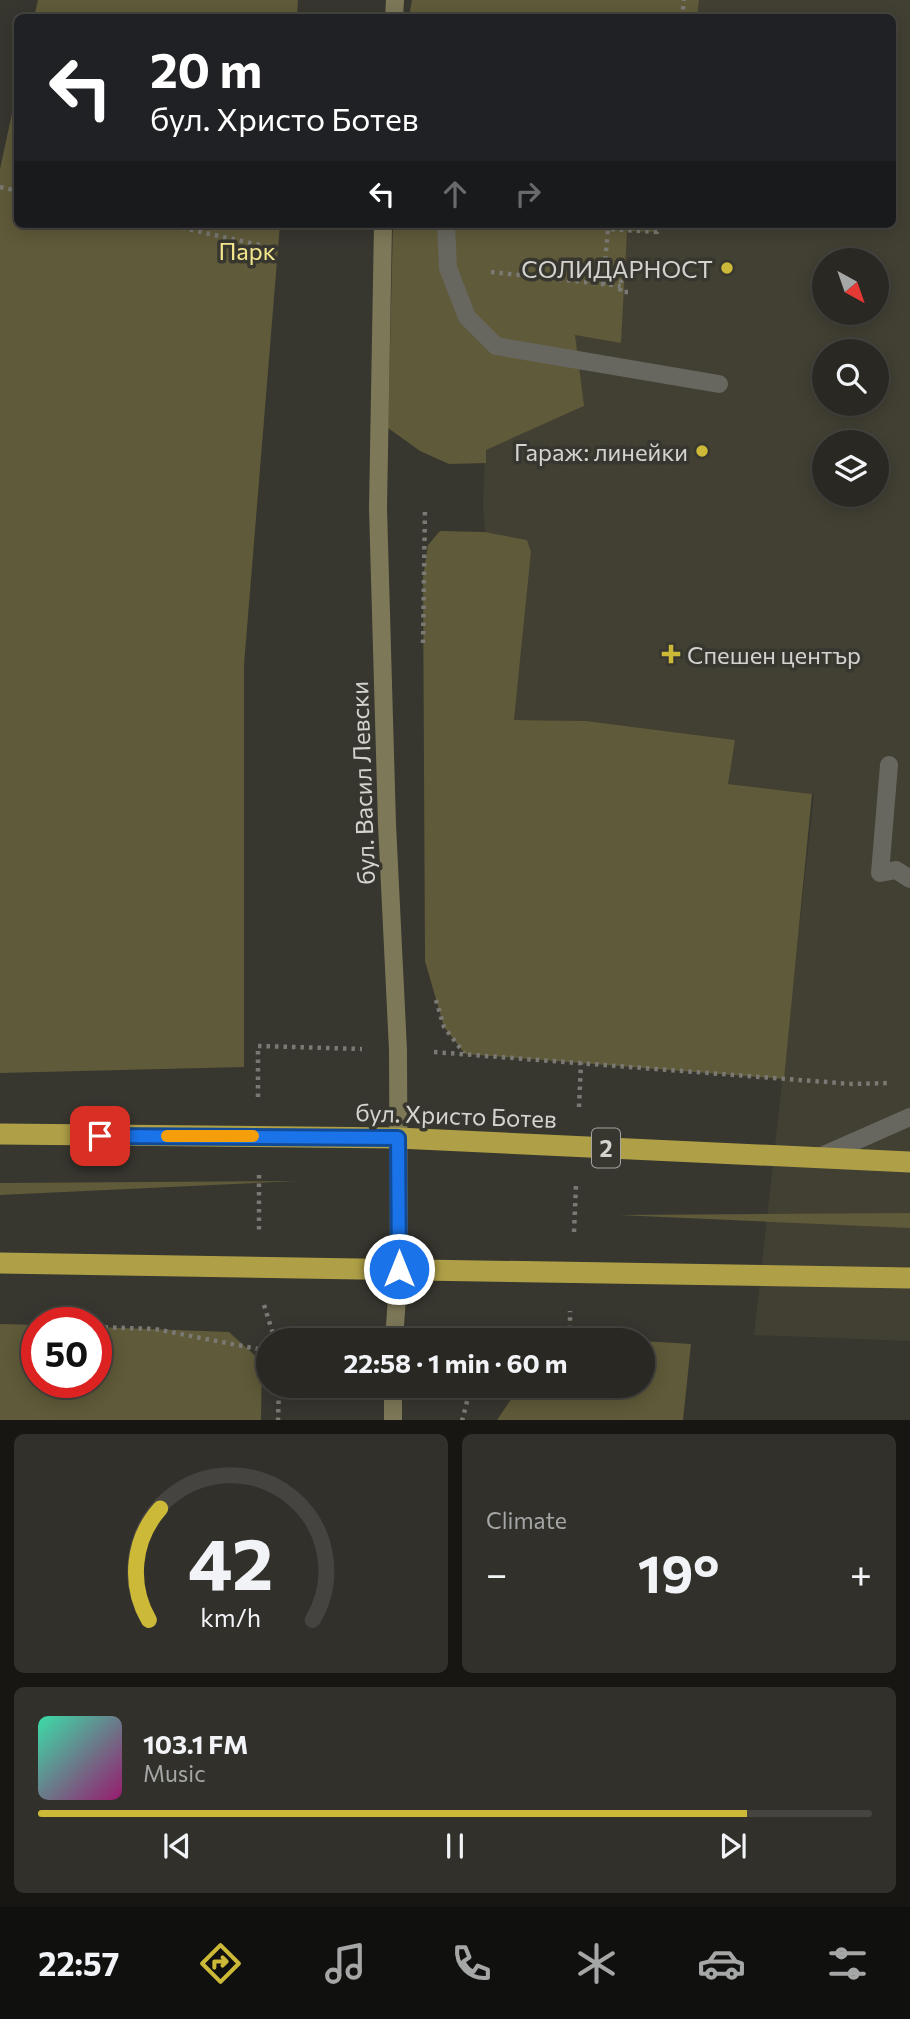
<!DOCTYPE html>
<html lang="en">
<head>
<meta charset="utf-8">
<style>
	:root { --surface:#292823; --page:#31302b; --text:#f1f3f6; --muted:#a5a6a6; --line:#454441; --accent:#cdb938 }
	body { margin:0; font-family:Commissioner,sans-serif; background:var(--page); color:var(--text); height:100vh; display:flex; flex-direction:column; font-size:26px; white-space:nowrap }
	* { box-sizing:border-box; margin:0 }
	p { font-size:23px; color:var(--muted) }
	.icon { flex:none; width:38px; height:38px; fill:none; stroke:currentColor; stroke-width:2; stroke-linecap:round; stroke-linejoin:round }
	.map { position:relative; height:1420px; overflow:hidden }
	.side { display:flex; flex-direction:column; gap:14px; padding:14px; background:#171613; flex:1 }
	.side>* { flex:none }
	.hud { position:absolute; left:14px; top:14px; width:882px; height:214px; border-radius:10px; box-shadow:0 4px 18px #0003,0 0 0 2px var(--line); background:#202124; color:#fff; overflow:hidden }
	.needle { width:46px; rotate:140deg }
	.buttons { position:absolute; left:812px; top:248px; display:grid; gap:14px }
	.buttons a { display:grid; place-items:center; width:77px; height:77px; border-radius:50%; background:var(--surface); box-shadow:0 4px 18px #0003,0 0 0 2px var(--line); font-size:35px }
	.speed { position:absolute; left:21px; top:1307px; display:flex; gap:14px; font-size:35px; font-weight:700; text-align:center }
	.speed>* { display:grid; place-content:center; width:91px; height:91px; border-radius:50%; background:var(--surface); box-shadow:0 4px 18px #0003,0 0 0 2px var(--line); line-height:1 }
	.speed .limit { border:10px solid #d22; background:#fff; color:#111 }
	.pin { position:absolute; display:grid; place-items:center; width:60px; height:60px; color:#fff; margin:-30px; border-radius:14px; box-shadow:0 4px 10px #0006 }
	.me { position:absolute; width:77px; margin:-38px; rotate:0deg; stroke-linejoin:round; filter:drop-shadow(0 0 5px #0008) }
	.turn { display:flex; align-items:center; gap:24px; height:147px; padding:0 21px; font-size:32px }
	.turn .icon { width:91px; height:91px; stroke-width:2.5 }
	.turn b { display:block; font-size:49px; line-height:60px }
	.lanes { display:flex; align-items:center; height:66px; padding:0 21px; background:#0003; justify-content:center; gap:35px; direction:ltr }
	.lanes .off { opacity:.35 }
	.big { font-size:52px; font-weight:700; line-height:1.1 }
	.side .widget { flex:1; display:flex; flex-direction:column; justify-content:center; gap:10px; min-width:0; padding:0 24px; border-radius:10px; background:var(--page) }
	.side .dial { align-items:center; gap:0 }
	.dial svg { height:182px; overflow:visible; fill:none; stroke:var(--line); stroke-width:7; stroke-linecap:round; text-anchor:middle }
	.dial text { fill:var(--text); stroke:none }
	.song { display:flex; align-items:center; gap:21px }
	.cover { width:84px; height:84px; border-radius:10px; background:linear-gradient(135deg,hsl(160 70% 55%),hsl(320 70% 35%)) }
	.played { height:7px; border-radius:4px; background:linear-gradient(90deg,var(--accent) 85%,var(--line) 85%) }
	.keys { display:flex; justify-content:space-around; direction:ltr }
	.heat { display:flex; justify-content:space-between; align-items:center; font-size:38px; direction:ltr }
	.side .tiles { flex:1; display:grid; gap:14px; grid-template-columns:1fr 1fr }
	.widget:last-child { grid-column:span 2 }
	.trip { position:absolute; left:256px; top:1328px; width:399px; height:70px; border-radius:35px; background:var(--surface); box-shadow:0 4px 18px #0003,0 0 0 2px var(--line); font-weight:700; line-height:70px; text-align:center }
	.tabs { display:flex; height:112px; justify-content:space-around; align-items:center; background:#10100e; color:var(--muted) }
	.tabs .icon { width:49px; height:49px }
	.tabs .current { color:var(--accent) }
	.tabs b { font-size:32px; color:var(--text) }
	.map>svg:first-child { display:block }
	.built { fill:#424033; fill-rule:evenodd }
	.green { fill:#5f5a39 }
	.lines { fill:none; stroke-linecap:round; stroke-linejoin:round }
	.path { stroke:#7a7973; stroke-width:4.5; stroke-dasharray:3.5 5; stroke-linecap:butt }
	.lane { stroke:#68675f; stroke-width:18 }
	.secondary { stroke:#7d7858; stroke-width:18 }
	.highway { stroke:#afa047; stroke-width:21 }
	.route-casing { stroke:#114b97; stroke-width:18 }
	.route { stroke:#1a73e8; stroke-width:12 }
	.slow { stroke:#f59e0b; stroke-width:12 }
	.poi-dot { fill:#cdb938; stroke:#37362f; stroke-width:2.5 }
	.labels { text-anchor:middle; dominant-baseline:central; stroke-width:7; stroke-linejoin:round; paint-order:stroke }
	.shield { fill:#37362f; stroke:#a5a49f; stroke-width:2 }
	.shield-label { font-size:23px; font-weight:bold; fill:#d4d3cf }
	.park-label { font-size:24px; fill:#f4e68d; stroke:#37362f }
	.poi-label { font-size:24px; fill:#d4d3cf; stroke:#37362f; text-anchor:end }
	.street-label { font-size:24px; fill:#d4d3cf; stroke:#37362f }
</style>
</head>
<body>
<div class="map">
<svg width="910" height="1421" viewBox="0 0 910 1421">
	<rect width="100%" height="100%" fill="#37362f"/>
	<path class="built" d="M494,0H910V1341L754,1335L814,794L728,784L734,740L586,721L514,720L531,552L527,540L485,532L483,506L485,450L582,407L478,224H892V18L493,17ZM824,261H877V313H824ZM824,352H877V404H824ZM824,443H877V495H824Z"/>
	<g class="green">
		<polygon points="38,0 298,0 297,17 34,17"/>
		<polygon points="412,0 699,0 697,17 409,17"/>
		<polygon points="17,90 18,224 280,224 244,665 244,1067 0,1073 0,169"/>
		<polygon points="393,224 658,224 657,232 627,231 621,343 575,335 584,406 486,450 486,463 449,464 420,451 388,428"/>
		<polygon points="440,531 485,532 527,540 531,552 514,720 586,721 735,740 728,784 812,794 784,1079 465,1054 444,1027 425,961 423,577 428,545"/>
		<polygon points="298,1181 0,1195 0,1183"/>
		<polygon points="910,1213 910,1228 618,1215"/>
		<polygon points="0,1324 37,1325 37,1382 96,1382 96,1327 229,1332 262,1362 261,1420 0,1420"/>
		<polygon points="642,1341 691,1344 683,1420 497,1420 520,1386 642,1386"/>
	</g>
	<g class="lines">
		<g class="path">
			<polyline points="682,18 684,0"/>
			<polyline points="0,187 18,191"/>
			<polyline points="165,224 278,249"/>
			<polyline points="491,272 621,286"/>
			<polyline points="603,285 608,229 657,232 658,224"/>
			<polyline points="628,292 620,292 622,275 629,275"/>
			<polyline points="423,643 425,508"/>
			<polyline points="436,1000 444,1027 464,1053"/>
			<polyline points="434,1052 852,1084 890,1083"/>
			<polyline points="258,1097 258,1046 362,1049"/>
			<polyline points="579,1107 581,1063"/>
			<polyline points="259,1175 259,1230"/>
			<polyline points="574,1232 576,1185"/>
			<polyline points="264,1305 275,1340"/>
			<polyline points="96,1327 155,1329 268,1351"/>
			<polyline points="520,1340 570,1329 570,1311"/>
			<polyline points="278,1421 279,1386"/>
			<polyline points="462,1421 471,1386"/>
		</g>
		<g class="lane">
			<polyline points="446,224 448,268 467,317 496,346 719,384"/>
			<polyline points="889,765 880,873 896,870 910,879"/>
			<polyline points="817,1158 910,1117"/>
		</g>
		<g class="secondary">
			<polyline points="394,18 395,0"/>
			<polyline points="383,224 378,508 387,824 398,1050 399,1269 394,1340"/>
			<polyline points="393,1421 393,1386"/>
		</g>
		<g class="highway">
			<polyline points="0,1134 398,1138 910,1162"/>
			<polyline points="0,1263 910,1278"/>
		</g>
	</g>
	<g class="lines">
		<g class="route-casing">
			<polyline id="route" points="100,1136 398,1138 399,1269"/>
		</g>
		<use href="#route" class="route"/>
		<polyline class="slow" points="167,1136 253,1136"/>
	</g>
	<g class="poi-dot">
		<circle cx="727" cy="268" r="7"/>
		<circle cx="702" cy="451" r="7"/>
		<path d="M667.5 643.5h7v7h7v7h-7v7h-7v-7h-7v-7h7z"/>
	</g>
	<g class="labels">
		<rect class="shield" x="592" y="1128.5" width="28" height="39" rx="5"/>
		<g class="shield-label">
			<text x="606" y="1148">2</text>
		</g>
		<g class="park-label">
			<text x="247" y="250">Парк</text>
		</g>
		<g class="poi-label">
			<text x="713" y="268">СОЛИДАРНОСТ</text>
			<text x="688" y="451">Гараж: линейки</text>
			<text x="687" y="654" text-anchor="start">Спешен център</text>
		</g>
		<g class="street-label">
			<text transform="translate(362 783) rotate(-92)">бул. Васил Левски</text>
			<text transform="translate(456 1115) rotate(2)">бул. Христо Ботев</text>
		</g>
	</g>
</svg>
<div class="buttons">
<a><svg class="needle" viewBox="-14 -14 28 28"><path d="M0-13l5 13h-10z" fill="#e53935"/><path d="M0 13l5-13h-10z" fill="#a5a6a6"/></svg></a>
<a><svg class="icon" aria-label="search" viewBox="0 0 24 24"><circle cx="10" cy="10" r="6"/><path d="M15 15l6 6"/></svg></a>
<a><svg class="icon" aria-label="layers" viewBox="0 0 24 24"><path d="M12 4l9 5-9 5-9-5zM3 14l9 5 9-5"/></svg></a>
</div>
<div class="speed"><div class="limit">50</div></div>
<div class="pin" style="left:100px;top:1136px;background:#d93025"><svg class="icon" aria-label="arrive" viewBox="0 0 24 24"><path d="M6 21V4h12l-3 4 3 4H6"/></svg></div>
<svg class="me" style="left:399px;top:1269px" viewBox="-20 -20 40 40"><circle r="17" fill="#1a73e8" stroke="#fff" stroke-width="3"/><path d="M0-11L8 9 0 5-8 9z" fill="#fff"/></svg>
<div class="trip">22:58 · 1 min · 60 m</div>
<div class="hud">
<div class="turn"><svg class="icon" aria-label="left" viewBox="0 0 24 24"><path d="M17 20v-9H6M10 6l-5 5 5 5"/></svg><div><b>20 m</b>бул. Христо Ботев</div></div>
<div class="lanes"><svg class="icon" aria-label="left" viewBox="0 0 24 24"><path d="M17 20v-9H6M10 6l-5 5 5 5"/></svg><svg class="icon off" aria-label="ahead" viewBox="0 0 24 24"><path d="M12 20V5M6 11l6-6 6 6"/></svg><svg class="icon off" aria-label="right" viewBox="0 0 24 24"><path d="M7 20v-9h11M14 6l5 5-5 5"/></svg></div>
</div>
</div>
<section class="side">
<div class="tiles">
<div class="widget dial"><svg viewBox="0 0 100 80">
<path d="M14 69A42 42 0 1 1 86 69"/>
<path d="M14 69A42 42 0 0 1 19 20" stroke="#cdb938"/>
<text x="50" y="56" font-size="32" font-weight="700">42</text>
<text x="50" y="72" font-size="11">km/h</text>
</svg></div>
<div class="widget"><p>Climate</p>
<div class="heat"><a>−</a><b class="big">19°</b><a>+</a></div>
</div>
<div class="widget">
<div class="song"><i class="cover"></i><div><b>103.1 FM</b><p>Music</p></div></div>
<div class="played"></div>
<div class="keys"><svg class="icon" aria-label="previous" viewBox="0 0 24 24"><path d="M18 5L8 12l10 7zM5 5v14"/></svg><svg class="icon" aria-label="pause" viewBox="0 0 24 24"><path d="M8 5v14M16 5v14"/></svg><svg class="icon" aria-label="next" viewBox="0 0 24 24"><path d="M6 5l10 7-10 7zM19 5v14"/></svg></div>
</div>
</div>
</section>
<nav class="tabs">
<b>22:57</b>
<svg class="icon current" aria-label="directions" viewBox="0 0 24 24"><path d="M12 3l9 9-9 9-9-9zM9 14v-3h6M13 9l2 2-2 2"/></svg>
<svg class="icon" aria-label="music" viewBox="0 0 24 24"><path d="M9 18V5l10-2v13"/><circle cx="6" cy="18" r="3"/><circle cx="16" cy="16" r="3"/></svg>
<svg class="icon" aria-label="phone" viewBox="0 0 24 24"><path d="M5 4h4l2 5-3 2q2 4 5 5l2-3 5 2v4C11 20 4 13 5 4z"/></svg>
<svg class="icon" aria-label="climate" viewBox="0 0 24 24"><path d="M12 3v18M4 7l16 10M4 17L20 7"/></svg>
<svg class="icon" aria-label="car" viewBox="0 0 24 24"><path d="M5 17H2v-5l4-1 3-4h7l3 4 3 1v5h-3M9 17h6M6 11h13"/><circle cx="7" cy="17" r="2"/><circle cx="17" cy="17" r="2"/></svg>
<svg class="icon" aria-label="filters" viewBox="0 0 24 24"><path d="M4 7h16M4 17h16"/><circle cx="9" cy="7" r="2"/><circle cx="15" cy="17" r="2"/></svg>
</nav>
</body>
</html>
